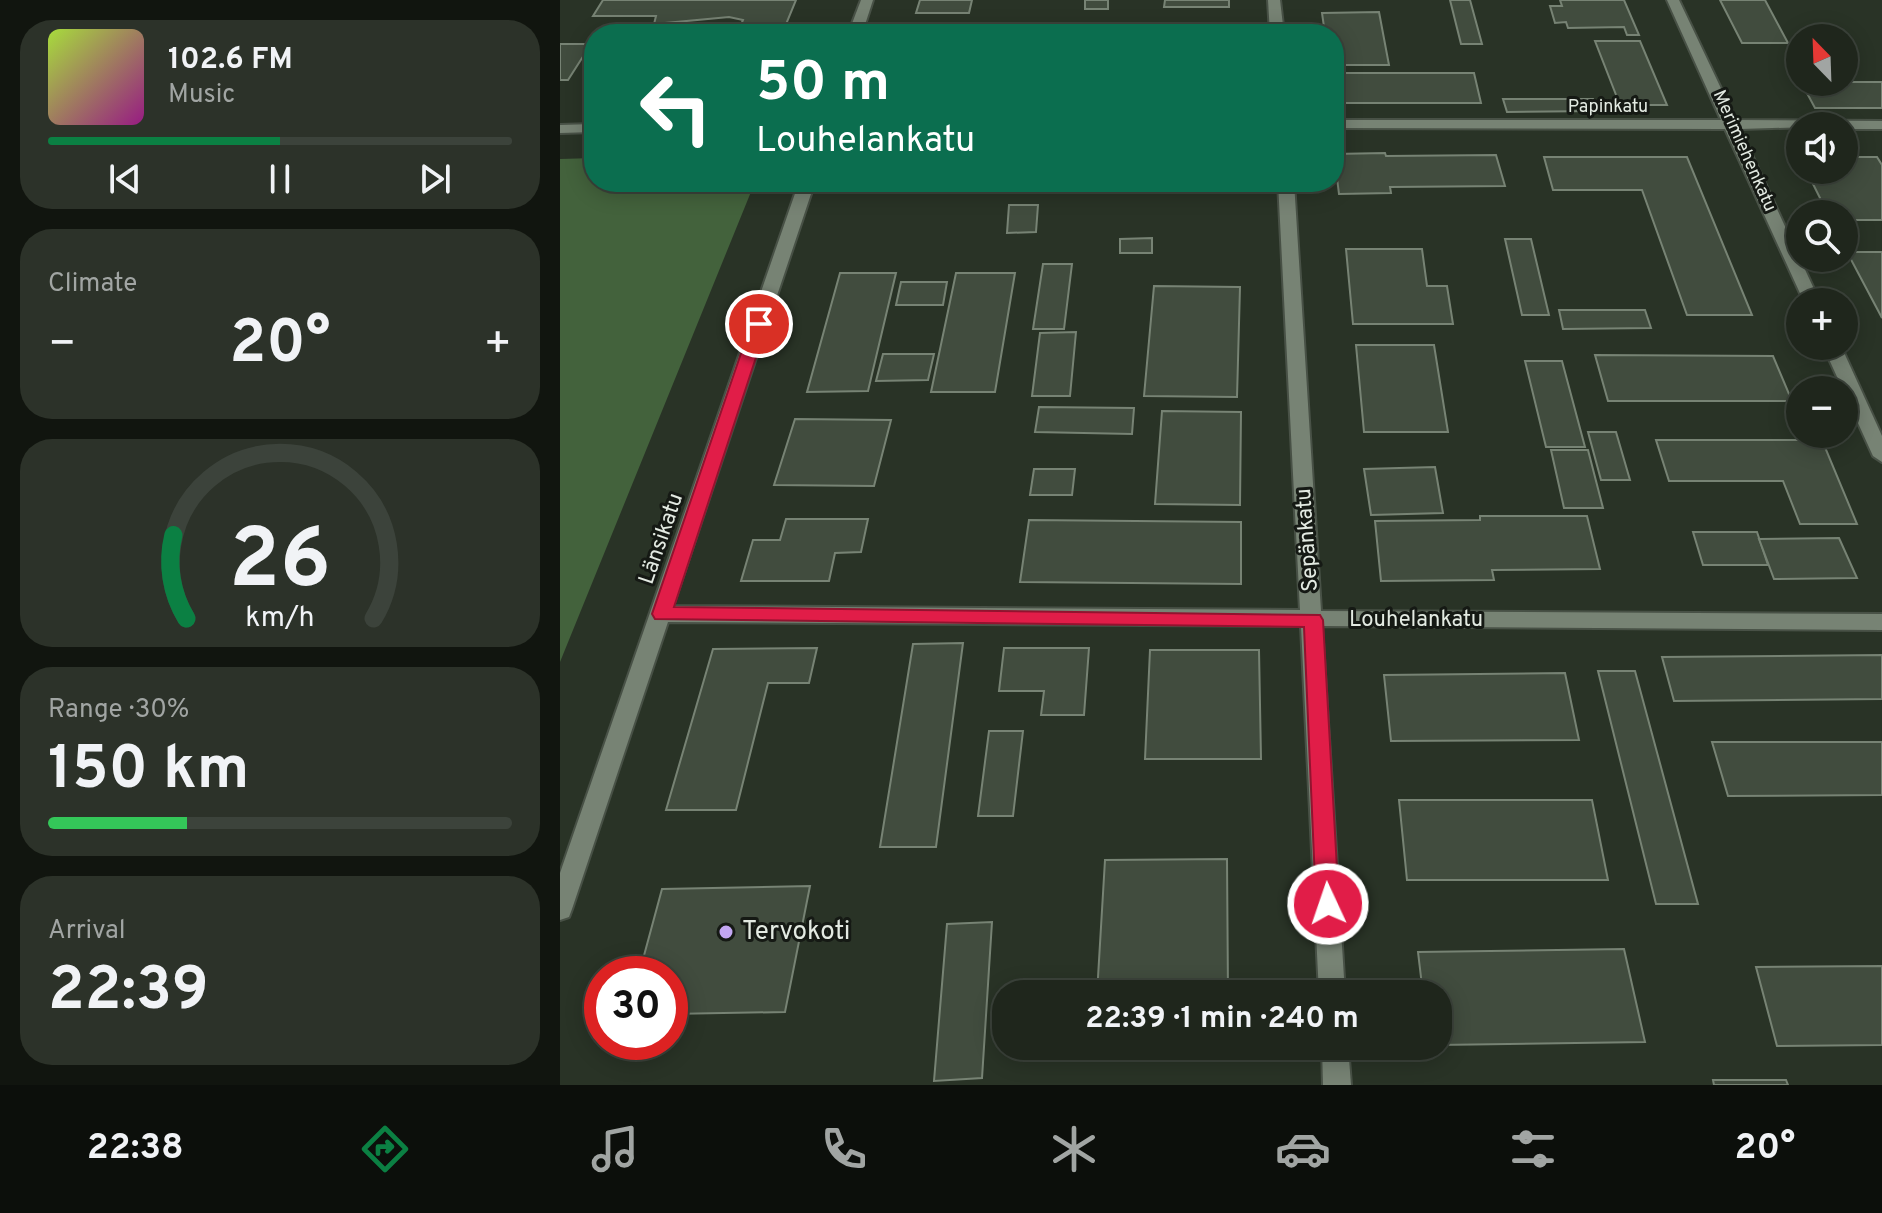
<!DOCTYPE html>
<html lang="en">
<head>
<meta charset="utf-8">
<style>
	:root { --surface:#1f261c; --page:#2c3229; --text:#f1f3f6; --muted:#a1a5a3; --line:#3c433b; --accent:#0b8043 }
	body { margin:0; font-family:Overpass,sans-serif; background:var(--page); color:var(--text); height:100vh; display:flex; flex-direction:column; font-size:30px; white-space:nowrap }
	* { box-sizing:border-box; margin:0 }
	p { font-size:26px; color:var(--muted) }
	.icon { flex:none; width:44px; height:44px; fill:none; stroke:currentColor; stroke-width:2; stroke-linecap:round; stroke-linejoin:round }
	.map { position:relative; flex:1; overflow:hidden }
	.panel { display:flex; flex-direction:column; gap:20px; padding:20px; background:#11150f; width:560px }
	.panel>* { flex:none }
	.top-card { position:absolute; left:24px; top:24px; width:760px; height:168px; border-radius:32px; box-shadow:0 4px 20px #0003,0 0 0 2px var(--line); background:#0b6e4f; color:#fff; overflow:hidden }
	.needle { width:52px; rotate:337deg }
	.controls { position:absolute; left:1226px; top:24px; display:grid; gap:16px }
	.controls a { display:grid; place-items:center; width:72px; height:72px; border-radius:50%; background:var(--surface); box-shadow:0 4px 20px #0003,0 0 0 2px var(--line); font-size:40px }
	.speed { position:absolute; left:24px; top:956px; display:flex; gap:16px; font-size:40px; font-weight:700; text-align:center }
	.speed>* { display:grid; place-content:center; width:104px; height:104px; border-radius:50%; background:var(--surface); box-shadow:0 4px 20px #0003,0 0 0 2px var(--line); line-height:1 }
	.speed .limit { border:12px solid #d22; background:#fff; color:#111 }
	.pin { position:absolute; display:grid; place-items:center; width:68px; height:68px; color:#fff; margin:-34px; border:4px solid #fff; border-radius:50%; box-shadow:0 2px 8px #0007 }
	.me { position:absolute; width:88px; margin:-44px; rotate:357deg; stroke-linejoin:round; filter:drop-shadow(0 0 6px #0008) }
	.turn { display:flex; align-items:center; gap:28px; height:168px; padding:0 40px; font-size:36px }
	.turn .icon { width:104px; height:104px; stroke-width:2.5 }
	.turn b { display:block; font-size:56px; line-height:68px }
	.big { font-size:60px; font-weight:700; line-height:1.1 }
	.panel .tile { flex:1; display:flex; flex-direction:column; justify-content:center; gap:12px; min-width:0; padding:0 28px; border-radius:32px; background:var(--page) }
	.panel .dial { align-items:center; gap:0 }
	.dial svg { height:208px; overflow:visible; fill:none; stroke:var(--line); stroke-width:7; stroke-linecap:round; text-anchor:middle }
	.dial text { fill:var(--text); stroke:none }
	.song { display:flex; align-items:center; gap:24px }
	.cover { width:96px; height:96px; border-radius:12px; background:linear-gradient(135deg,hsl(80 70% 55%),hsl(310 70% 35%)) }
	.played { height:8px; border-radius:4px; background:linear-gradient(90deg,var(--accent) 50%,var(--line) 50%) }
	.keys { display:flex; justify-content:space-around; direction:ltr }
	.heat { display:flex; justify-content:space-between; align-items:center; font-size:44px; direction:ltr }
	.charge { height:12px; border-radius:6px; background:linear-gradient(90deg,#34c759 30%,var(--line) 0) }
	.trip { position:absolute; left:432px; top:980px; width:460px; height:80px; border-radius:32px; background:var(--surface); box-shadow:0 4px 20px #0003,0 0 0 2px var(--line); font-weight:700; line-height:80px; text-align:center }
	.tabs { display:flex; height:128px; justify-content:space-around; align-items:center; background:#0c0f0b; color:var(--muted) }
	.tabs .icon { width:56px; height:56px }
	.tabs .selected { color:var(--accent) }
	.tabs b { font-size:36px; color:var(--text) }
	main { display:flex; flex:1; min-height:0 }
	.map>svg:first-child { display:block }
	.green { fill:#43623c }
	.building { fill:#414c3e; stroke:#778374; stroke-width:2 }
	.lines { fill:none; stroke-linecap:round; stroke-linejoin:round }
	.minor-casing { stroke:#485146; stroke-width:4 }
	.minor { fill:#778374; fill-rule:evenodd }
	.route { fill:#e11d48; stroke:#92132f; stroke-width:2 }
	.poi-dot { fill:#c3a7f2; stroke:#151914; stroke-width:3 }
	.labels { text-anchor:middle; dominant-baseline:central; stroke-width:6; stroke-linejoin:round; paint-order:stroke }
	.far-street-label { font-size:18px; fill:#e3eae2; stroke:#151914 }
	.street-label { font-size:22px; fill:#e3eae2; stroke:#151914 }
	.near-poi-label { font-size:26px; fill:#e3eae2; stroke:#151914; text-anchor:start }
</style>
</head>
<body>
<main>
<section class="panel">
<div class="tile">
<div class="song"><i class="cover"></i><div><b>102.6 FM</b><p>Music</p></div></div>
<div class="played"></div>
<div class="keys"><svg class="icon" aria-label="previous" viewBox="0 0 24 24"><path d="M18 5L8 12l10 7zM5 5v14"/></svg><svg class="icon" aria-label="pause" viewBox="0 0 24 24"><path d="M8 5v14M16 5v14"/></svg><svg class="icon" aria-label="next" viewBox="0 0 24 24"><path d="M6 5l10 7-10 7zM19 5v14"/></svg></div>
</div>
<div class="tile"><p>Climate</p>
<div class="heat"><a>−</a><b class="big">20°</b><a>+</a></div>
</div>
<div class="tile dial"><svg viewBox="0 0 100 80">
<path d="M14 69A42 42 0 1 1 86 69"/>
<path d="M14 69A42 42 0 0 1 9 37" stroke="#0b8043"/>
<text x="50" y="56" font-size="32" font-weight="700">26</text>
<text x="50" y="72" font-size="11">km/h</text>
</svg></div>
<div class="tile"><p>Range · 30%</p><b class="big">150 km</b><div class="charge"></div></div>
<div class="tile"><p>Arrival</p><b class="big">22:39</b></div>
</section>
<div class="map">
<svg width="1322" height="1085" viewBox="0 0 1322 1085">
	<rect width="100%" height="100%" fill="#293326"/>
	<polygon class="green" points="34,158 34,182 195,182 0,662 0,159"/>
	<g class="building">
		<polygon points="43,0 236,0 222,34 177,34 183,20 169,17 94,24 96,16 33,16"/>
		<polygon points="360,0 412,0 409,13 356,13"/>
		<rect x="525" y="0" width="23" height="9"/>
		<polygon points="605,0 669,0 669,7 604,7"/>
		<polygon points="890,0 910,0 922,44 901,44"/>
		<polygon points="1000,0 1064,0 1079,35 1067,35 1064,27 1008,28 1006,22 995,23 990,6 1002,6"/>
		<polygon points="1160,0 1205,0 1228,43 1182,43"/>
		<polygon points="819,12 829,65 774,65 774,34 765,34 762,13"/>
		<polygon points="667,26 667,34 559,34 560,27"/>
		<polygon points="445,28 490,28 489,34 444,34"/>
		<polygon points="1035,41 1080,41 1107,105 1060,105"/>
		<polygon points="0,44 31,44 8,80 0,80"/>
		<polygon points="775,73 914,73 921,103 778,103"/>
		<polygon points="1241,82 1322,82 1322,108 1255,108"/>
		<polygon points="943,99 1033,99 1037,111 947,112"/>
		<polygon points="825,153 826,156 936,155 945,186 830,187 831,193 779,194 774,154"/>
		<polygon points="984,157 1127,157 1192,315 1127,315 1082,190 993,190"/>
		<polygon points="1284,157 1317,157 1322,165 1322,220 1284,220 1284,214 1268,214 1246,170 1284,170"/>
		<rect x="654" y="182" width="34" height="10"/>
		<polygon points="449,205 478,205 476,232 447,233"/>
		<polygon points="592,238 592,253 560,253 560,239"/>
		<polygon points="945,239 971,239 989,315 962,315"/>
		<polygon points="786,249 862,249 867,286 887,286 893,324 793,324"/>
		<polygon points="1287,252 1322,252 1322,318"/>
		<polygon points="483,264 512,264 504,329 473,329"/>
		<polygon points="280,273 336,273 308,391 247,392"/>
		<polygon points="396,273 455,273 435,392 371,392"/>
		<polygon points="341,282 387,282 383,305 336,305"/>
		<polygon points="594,286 680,287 677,397 584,396"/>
		<polygon points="999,310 1085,310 1091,328 1003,329"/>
		<polygon points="516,332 510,396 472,396 480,333"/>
		<polygon points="796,345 874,345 888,432 804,432"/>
		<polygon points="323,354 374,354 368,380 316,381"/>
		<polygon points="1035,355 1213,356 1232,401 1048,401"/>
		<polygon points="965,361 1002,361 1025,447 986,447"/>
		<polygon points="479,407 574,408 572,434 475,432"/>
		<polygon points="602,411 681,412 680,505 595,504"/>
		<polygon points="235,419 331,420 314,486 214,485"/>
		<polygon points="1028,432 1056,432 1070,480 1041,480"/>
		<polygon points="1096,440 1262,440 1297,524 1240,524 1223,481 1109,481"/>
		<polygon points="991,450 1028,450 1043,508 1004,508"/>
		<polygon points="875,467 883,513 811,515 804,469"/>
		<polygon points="474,469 515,469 512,495 470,495"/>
		<polygon points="920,516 1027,516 1040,569 932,570 934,580 821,581 815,521 920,520"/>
		<polygon points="226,519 308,519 301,552 275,553 269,581 181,581 193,540 220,540"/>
		<polygon points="469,520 681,522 681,584 460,582"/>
		<polygon points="1133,532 1197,532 1208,565 1143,565"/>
		<polygon points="1279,538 1297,578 1214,579 1199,539"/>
		<polygon points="403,643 376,847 320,847 353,644"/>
		<polygon points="257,648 249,683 208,683 176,810 106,810 153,649"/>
		<polygon points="444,648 529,648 524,715 481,715 484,691 439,691"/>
		<polygon points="590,650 699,650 701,759 585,759"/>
		<polygon points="1322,655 1322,699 1114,701 1102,657"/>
		<polygon points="1038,671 1075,671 1138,904 1096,904"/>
		<polygon points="1005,673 1019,740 831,741 824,675"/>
		<polygon points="429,731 463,731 453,816 418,816"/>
		<polygon points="1152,742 1322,742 1322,795 1168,796"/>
		<polygon points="839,800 1032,800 1048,880 847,880"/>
		<polygon points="667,859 668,994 537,994 545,860"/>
		<polygon points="250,886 225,1012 110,1014 110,974 79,974 102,889"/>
		<polygon points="432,922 422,1078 374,1081 387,924"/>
		<polygon points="1064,949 1085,1042 878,1045 878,994 863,994 858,952"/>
		<polygon points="1322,966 1322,1045 1217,1046 1196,967"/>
		<polygon points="1153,1080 1226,1080 1228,1085 1154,1085"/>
	</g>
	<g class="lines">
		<g class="minor-casing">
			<g id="minor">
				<polygon points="301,0 313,0 302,34 288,34"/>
				<polygon points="708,0 720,0 724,34 710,34"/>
				<polygon points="1107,0 1119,0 1176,120 1322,121 1322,129 1284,129 1284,126 1180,129 1260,302 1244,302 1165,129 774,128 774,120 1161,120"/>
				<polygon points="34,124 34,132 0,133 0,125"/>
				<polygon points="239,182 255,182 113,606 740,610 718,182 734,182 761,611 1322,614 1322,630 762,626 785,994 759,994 741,626 108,622 12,909 9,917 0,920 0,873"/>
				<polygon points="1263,346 1281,346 1322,436 1322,462 1313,456"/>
				<polygon points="762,1046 788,1046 791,1085 763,1085"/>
			</g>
		</g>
		<use href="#minor" class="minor"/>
	</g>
	<polygon class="route" points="199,319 207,324 114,607 760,615 763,620 779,904 776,911 768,914 760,911 756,904 744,627 95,619 92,614 191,324"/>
	<circle class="poi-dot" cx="166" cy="932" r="8"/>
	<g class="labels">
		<g class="far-street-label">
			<text x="1048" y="107">Papinkatu</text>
			<text transform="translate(1184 151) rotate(66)">Merimiehenkatu</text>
		</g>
		<g class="street-label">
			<text transform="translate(102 539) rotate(-71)">Länsikatu</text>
			<text transform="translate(748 540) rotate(-94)">Sepänkatu</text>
			<text x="856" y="620">Louhelankatu</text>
		</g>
		<g class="near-poi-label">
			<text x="182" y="932">Tervokoti</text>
		</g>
	</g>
</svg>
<div class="controls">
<a><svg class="needle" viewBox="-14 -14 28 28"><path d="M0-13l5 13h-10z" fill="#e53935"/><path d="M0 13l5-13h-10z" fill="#a1a5a3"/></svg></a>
<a><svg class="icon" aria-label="sound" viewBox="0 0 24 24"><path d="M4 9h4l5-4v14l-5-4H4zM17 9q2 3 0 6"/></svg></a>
<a><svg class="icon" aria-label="search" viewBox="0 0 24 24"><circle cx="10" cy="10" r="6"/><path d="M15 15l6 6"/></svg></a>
<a>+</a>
<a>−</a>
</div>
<div class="speed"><div class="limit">30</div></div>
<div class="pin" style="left:199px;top:324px;background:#d93025"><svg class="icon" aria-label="arrive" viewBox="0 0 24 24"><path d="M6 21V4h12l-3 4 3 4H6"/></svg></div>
<svg class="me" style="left:768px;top:904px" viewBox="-20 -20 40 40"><circle r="17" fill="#e11d48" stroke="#fff" stroke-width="3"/><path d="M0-11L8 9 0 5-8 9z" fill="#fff"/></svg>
<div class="trip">22:39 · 1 min · 240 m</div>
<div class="top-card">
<div class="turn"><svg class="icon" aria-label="left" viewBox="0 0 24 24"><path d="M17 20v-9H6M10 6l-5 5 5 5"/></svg><div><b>50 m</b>Louhelankatu</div></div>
</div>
</div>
</main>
<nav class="tabs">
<b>22:38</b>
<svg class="icon selected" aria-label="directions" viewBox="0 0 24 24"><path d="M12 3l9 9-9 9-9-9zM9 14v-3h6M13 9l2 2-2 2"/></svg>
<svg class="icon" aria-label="music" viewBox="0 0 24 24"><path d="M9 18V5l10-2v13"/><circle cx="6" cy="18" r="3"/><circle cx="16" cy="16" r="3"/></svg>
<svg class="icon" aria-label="phone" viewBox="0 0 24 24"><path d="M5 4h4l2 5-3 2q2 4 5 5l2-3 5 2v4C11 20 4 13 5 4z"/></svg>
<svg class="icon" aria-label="climate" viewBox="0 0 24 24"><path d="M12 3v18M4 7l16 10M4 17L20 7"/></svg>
<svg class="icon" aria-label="car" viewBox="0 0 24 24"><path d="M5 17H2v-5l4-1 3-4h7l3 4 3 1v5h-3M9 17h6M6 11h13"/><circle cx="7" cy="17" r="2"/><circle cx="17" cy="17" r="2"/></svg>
<svg class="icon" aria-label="filters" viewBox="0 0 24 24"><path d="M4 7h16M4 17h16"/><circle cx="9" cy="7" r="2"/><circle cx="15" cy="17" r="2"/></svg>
<b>20°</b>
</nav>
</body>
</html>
